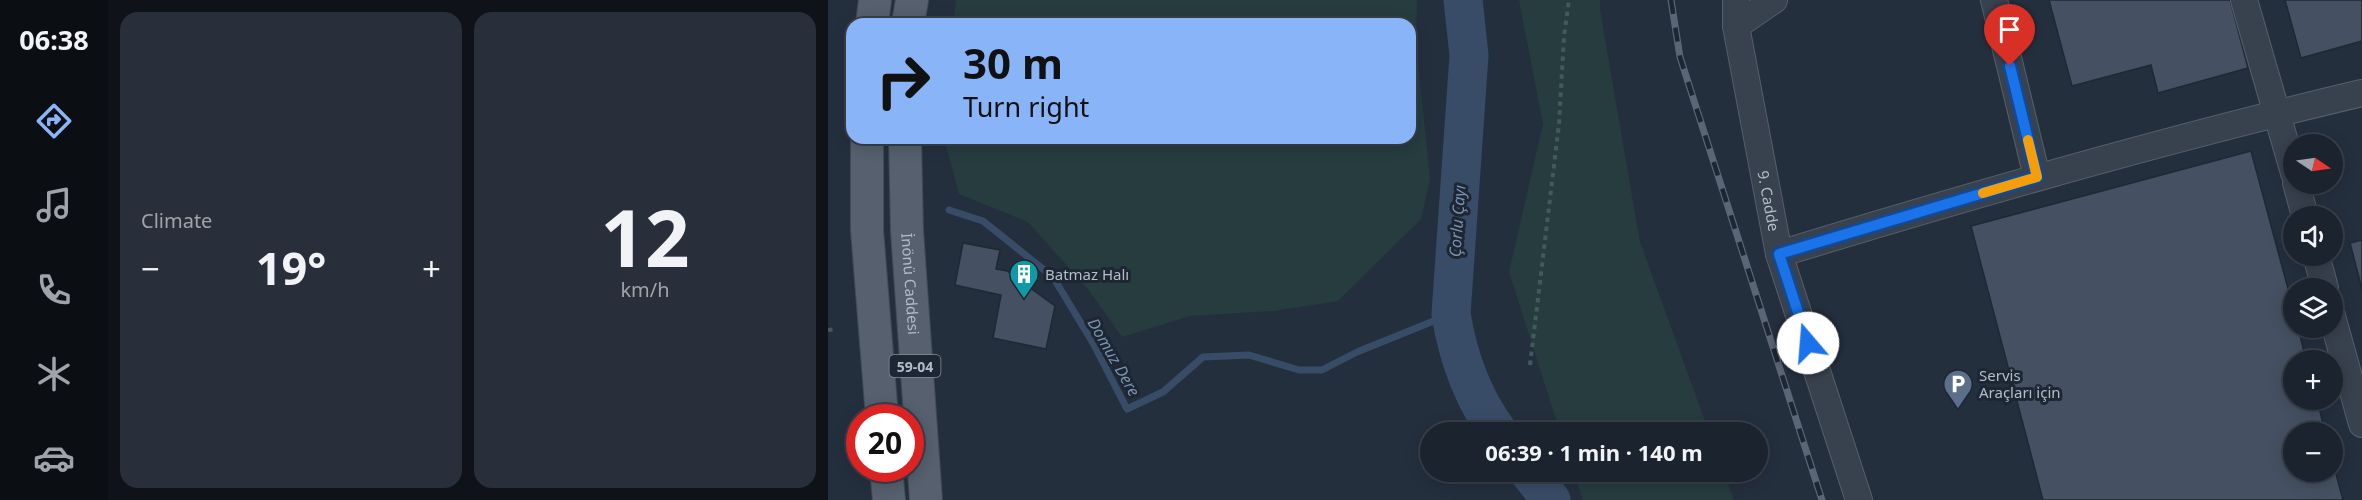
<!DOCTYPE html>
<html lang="en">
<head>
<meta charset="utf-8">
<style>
	:root { --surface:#1b232e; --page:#282f3a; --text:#f1f3f6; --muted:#a0a4aa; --line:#39404a; --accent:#8ab4f8 }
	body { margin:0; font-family:"Noto Sans",sans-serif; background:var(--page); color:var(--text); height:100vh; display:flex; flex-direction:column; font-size:22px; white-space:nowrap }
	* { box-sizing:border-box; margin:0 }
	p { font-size:20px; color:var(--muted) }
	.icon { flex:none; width:33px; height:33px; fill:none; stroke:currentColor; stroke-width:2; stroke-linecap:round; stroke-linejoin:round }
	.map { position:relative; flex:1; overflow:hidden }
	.side { display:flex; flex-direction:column; gap:12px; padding:12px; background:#0f1319; width:720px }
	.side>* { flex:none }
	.hud { position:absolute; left:18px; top:18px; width:570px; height:126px; border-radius:18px; box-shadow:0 3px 15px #0003,0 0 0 2px var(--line); background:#8ab4f8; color:#111; overflow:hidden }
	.needle { width:39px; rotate:103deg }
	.fabs { position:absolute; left:1455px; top:134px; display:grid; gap:12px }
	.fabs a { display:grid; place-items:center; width:60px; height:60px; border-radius:50%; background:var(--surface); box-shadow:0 3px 15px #0003,0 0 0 2px var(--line); font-size:30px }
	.speed { position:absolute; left:18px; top:404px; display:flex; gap:12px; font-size:30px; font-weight:700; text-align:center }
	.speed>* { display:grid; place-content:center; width:78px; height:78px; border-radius:50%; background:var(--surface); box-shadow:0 3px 15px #0003,0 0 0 2px var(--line); line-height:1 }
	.speed .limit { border:9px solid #d22; background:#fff; color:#111 }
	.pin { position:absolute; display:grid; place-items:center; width:51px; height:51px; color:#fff; margin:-62px -26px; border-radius:50% 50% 50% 0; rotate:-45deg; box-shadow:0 0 6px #0007 }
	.pin .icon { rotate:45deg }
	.me { position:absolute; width:66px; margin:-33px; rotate:342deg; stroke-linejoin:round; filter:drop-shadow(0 0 4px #0008) }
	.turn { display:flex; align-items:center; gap:21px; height:126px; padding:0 18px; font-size:27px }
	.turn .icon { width:78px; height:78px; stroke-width:2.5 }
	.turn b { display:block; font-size:42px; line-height:51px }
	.big { font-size:45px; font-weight:700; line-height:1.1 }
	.side .widget { flex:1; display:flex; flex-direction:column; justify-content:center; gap:9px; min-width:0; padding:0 21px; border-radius:18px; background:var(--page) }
	.side .dial { align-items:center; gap:0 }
	.dial b { font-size:78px; line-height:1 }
	.heat { display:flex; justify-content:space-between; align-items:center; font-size:33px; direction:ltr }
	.side .tiles { flex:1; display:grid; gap:12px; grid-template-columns:repeat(2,1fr) }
	.trip { position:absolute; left:592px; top:422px; width:348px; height:60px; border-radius:30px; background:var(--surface); box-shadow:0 3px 15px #0003,0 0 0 2px var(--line); font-weight:700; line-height:60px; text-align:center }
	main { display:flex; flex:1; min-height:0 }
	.dock { display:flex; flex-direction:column; width:108px; justify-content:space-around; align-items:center; background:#0b0e12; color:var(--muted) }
	.dock .icon { width:42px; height:42px }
	.dock .selected { color:var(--accent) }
	.dock b { font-size:27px; color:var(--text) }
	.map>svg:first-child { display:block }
	.green { fill:#263c3f }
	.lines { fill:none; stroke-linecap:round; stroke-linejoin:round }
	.stream { stroke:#394c67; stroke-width:7 }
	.river { stroke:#394c67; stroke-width:39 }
	.building { fill:#455162; stroke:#1f2835; stroke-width:1.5 }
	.minor-casing { stroke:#565f6c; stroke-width:28 }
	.major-casing { stroke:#414a57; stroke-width:34 }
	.path { stroke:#44595c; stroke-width:4; stroke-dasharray:4.5 4.5; stroke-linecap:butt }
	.minor { stroke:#38414e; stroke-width:26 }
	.major { stroke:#56606e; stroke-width:32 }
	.rail-casing { stroke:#5a6575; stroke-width:7 }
	.rail { stroke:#1d2633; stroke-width:4.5; stroke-dasharray:14; stroke-linecap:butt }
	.route-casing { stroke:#114b97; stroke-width:15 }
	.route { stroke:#1a73e8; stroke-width:10 }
	.slow { stroke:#f59e0b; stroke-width:10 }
	.labels { text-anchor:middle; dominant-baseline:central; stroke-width:6; stroke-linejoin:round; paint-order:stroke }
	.shield { fill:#1d2633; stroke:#878f9c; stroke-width:1.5 }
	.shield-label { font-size:14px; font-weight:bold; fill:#b4bcc9 }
	.street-label { font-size:15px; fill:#b4bcc9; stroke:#1d2633 }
	.poi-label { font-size:15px; fill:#b4bcc9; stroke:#1d2633; text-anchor:start }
	.water-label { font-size:16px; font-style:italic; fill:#7c92b1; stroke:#1d2633 }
</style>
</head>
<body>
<main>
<nav class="dock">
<b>06:38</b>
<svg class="icon selected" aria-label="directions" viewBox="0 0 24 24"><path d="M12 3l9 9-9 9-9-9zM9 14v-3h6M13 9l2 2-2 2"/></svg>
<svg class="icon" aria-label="music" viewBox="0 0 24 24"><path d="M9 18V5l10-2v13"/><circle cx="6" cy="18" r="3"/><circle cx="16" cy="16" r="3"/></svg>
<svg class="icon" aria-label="phone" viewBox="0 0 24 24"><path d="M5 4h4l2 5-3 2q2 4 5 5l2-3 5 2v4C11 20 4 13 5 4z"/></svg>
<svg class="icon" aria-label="climate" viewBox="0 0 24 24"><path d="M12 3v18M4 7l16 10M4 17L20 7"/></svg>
<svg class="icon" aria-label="car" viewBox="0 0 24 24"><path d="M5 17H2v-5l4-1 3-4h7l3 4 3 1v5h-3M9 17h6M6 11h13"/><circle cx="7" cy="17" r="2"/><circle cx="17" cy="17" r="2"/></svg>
</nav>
<section class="side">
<div class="tiles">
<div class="widget"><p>Climate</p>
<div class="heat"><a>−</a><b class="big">19°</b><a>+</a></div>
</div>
<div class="widget dial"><b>12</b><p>km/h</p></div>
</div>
</section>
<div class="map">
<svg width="1534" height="500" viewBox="0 0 1534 500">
	<rect width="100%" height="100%" fill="#242f3e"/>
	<g class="green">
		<polygon points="128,0 589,0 588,42 602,179 593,219 510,301 446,311 362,316 294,337 260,289 200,222 131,194 116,138 582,138 582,24 125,24"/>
		<polygon points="691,0 772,0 772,10 812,242 881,432 732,432 681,272 715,124"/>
		<polygon points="745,471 895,471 906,500 755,500"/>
	</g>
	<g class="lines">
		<polyline class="stream" points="121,210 155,221 225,277 265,343 299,409 335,392 375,357 421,355 471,370 494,370 529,352 623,314"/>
		<g class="river">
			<path d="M635,0L641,55L623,314C630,357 644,397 670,432"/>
			<polyline points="700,471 723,500"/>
		</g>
	</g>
	<g class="building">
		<polygon points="1221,0 1402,0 1420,68 1330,93 1323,65 1244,86"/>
		<polygon points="1457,0 1534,0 1534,41 1473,58"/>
		<polygon points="1423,151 1466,311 1466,327 1470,327 1478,360 1466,360 1466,399 1489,399 1497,432 1466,432 1466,471 1504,471 1504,459 1515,500 1215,500 1143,226"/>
		<polygon points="1534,240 1534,289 1522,243"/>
		<polygon points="135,243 172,250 168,269 179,271 227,306 218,349 165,338 173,295 127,285"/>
	</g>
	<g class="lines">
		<g class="minor-casing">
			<g id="minor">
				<path id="s1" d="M908,0V26L951,254L1031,500"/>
				<polyline points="1166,0 1209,177"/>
				<polyline points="1416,0 1466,173"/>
				<polyline points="908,26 946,0"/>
				<polyline points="1468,183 1477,216"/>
				<path d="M951,254C1144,195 1338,139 1534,93"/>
				<polyline points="1488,255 1497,288"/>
				<polyline points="1504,316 1534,424"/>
			</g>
		</g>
		<g class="major-casing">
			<g id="major">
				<polyline points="44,24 47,0"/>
				<polyline points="80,24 84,0"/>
				<polyline points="39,138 39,230 54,417"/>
				<path id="s2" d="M77,138L79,231L98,500"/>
				<polyline points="58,468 61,500"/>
			</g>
		</g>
		<g class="path">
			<polyline points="0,330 8,329"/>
			<polyline points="702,365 731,124 736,36 741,0"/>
		</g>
		<use href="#minor" class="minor"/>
		<use href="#major" class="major"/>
		<g class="rail-casing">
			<polyline id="rail" points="843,0 852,57 994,500"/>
		</g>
		<use href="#rail" class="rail"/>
	</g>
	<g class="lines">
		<g class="route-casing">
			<polyline id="route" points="980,343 951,254 1209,177 1182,66"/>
		</g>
		<use href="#route" class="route"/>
		<polyline class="slow" points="1155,193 1209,177 1200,140"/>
	</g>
	<defs>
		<g id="building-pin" transform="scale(1.5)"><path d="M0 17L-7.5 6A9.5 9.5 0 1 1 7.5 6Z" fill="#0f9aa8" stroke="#1d2633"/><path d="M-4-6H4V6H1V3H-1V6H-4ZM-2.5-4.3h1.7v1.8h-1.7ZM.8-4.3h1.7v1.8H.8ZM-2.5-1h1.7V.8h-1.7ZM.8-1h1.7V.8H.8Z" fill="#fff"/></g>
		<g id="parking-pin" transform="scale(1.5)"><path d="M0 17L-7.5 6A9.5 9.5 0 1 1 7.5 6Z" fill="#5c6f8a" stroke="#1d2633"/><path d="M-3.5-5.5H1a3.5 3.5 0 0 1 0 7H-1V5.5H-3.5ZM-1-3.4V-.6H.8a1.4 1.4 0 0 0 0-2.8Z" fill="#fff"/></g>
	</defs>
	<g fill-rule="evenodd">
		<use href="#building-pin" x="196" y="274"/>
		<use href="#parking-pin" x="1130" y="384"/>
	</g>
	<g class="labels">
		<rect class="shield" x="61.5" y="355" width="51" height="22" rx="4.5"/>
		<g class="shield-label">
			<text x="87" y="366">59-04</text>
		</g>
		<g class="street-label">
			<text stroke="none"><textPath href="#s1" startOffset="204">9. Cadde</textPath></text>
			<text stroke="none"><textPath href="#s2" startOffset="146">İnönü Caddesi</textPath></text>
		</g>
		<g class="poi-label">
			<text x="217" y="274">Batmaz Halı</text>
			<text x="1151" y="375">Servis<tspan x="1151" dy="17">Araçları için</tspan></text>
		</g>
		<g class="water-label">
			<text transform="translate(629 221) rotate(-86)">Çorlu Çayı</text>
			<text transform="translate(286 357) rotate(60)">Domuz Dere</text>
		</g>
	</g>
</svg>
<div class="fabs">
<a><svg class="needle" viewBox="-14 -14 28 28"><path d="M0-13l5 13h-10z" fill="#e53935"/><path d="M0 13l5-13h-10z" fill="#a0a4aa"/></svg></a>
<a><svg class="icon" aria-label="sound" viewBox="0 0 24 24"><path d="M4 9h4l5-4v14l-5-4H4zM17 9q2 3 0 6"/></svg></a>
<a><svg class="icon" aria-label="layers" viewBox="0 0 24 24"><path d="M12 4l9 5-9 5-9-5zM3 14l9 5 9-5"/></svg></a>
<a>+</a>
<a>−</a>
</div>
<div class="speed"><div class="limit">20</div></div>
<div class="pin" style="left:1182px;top:66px;background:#d93025"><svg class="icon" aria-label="arrive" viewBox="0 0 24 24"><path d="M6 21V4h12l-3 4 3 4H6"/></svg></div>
<svg class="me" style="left:980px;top:343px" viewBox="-20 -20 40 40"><circle r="19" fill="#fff"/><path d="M0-13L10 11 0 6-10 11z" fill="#1a73e8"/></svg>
<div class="trip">06:39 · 1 min · 140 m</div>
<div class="hud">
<div class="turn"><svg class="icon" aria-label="right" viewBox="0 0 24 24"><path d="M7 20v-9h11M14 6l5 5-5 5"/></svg><div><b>30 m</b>Turn right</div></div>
</div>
</div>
</main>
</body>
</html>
